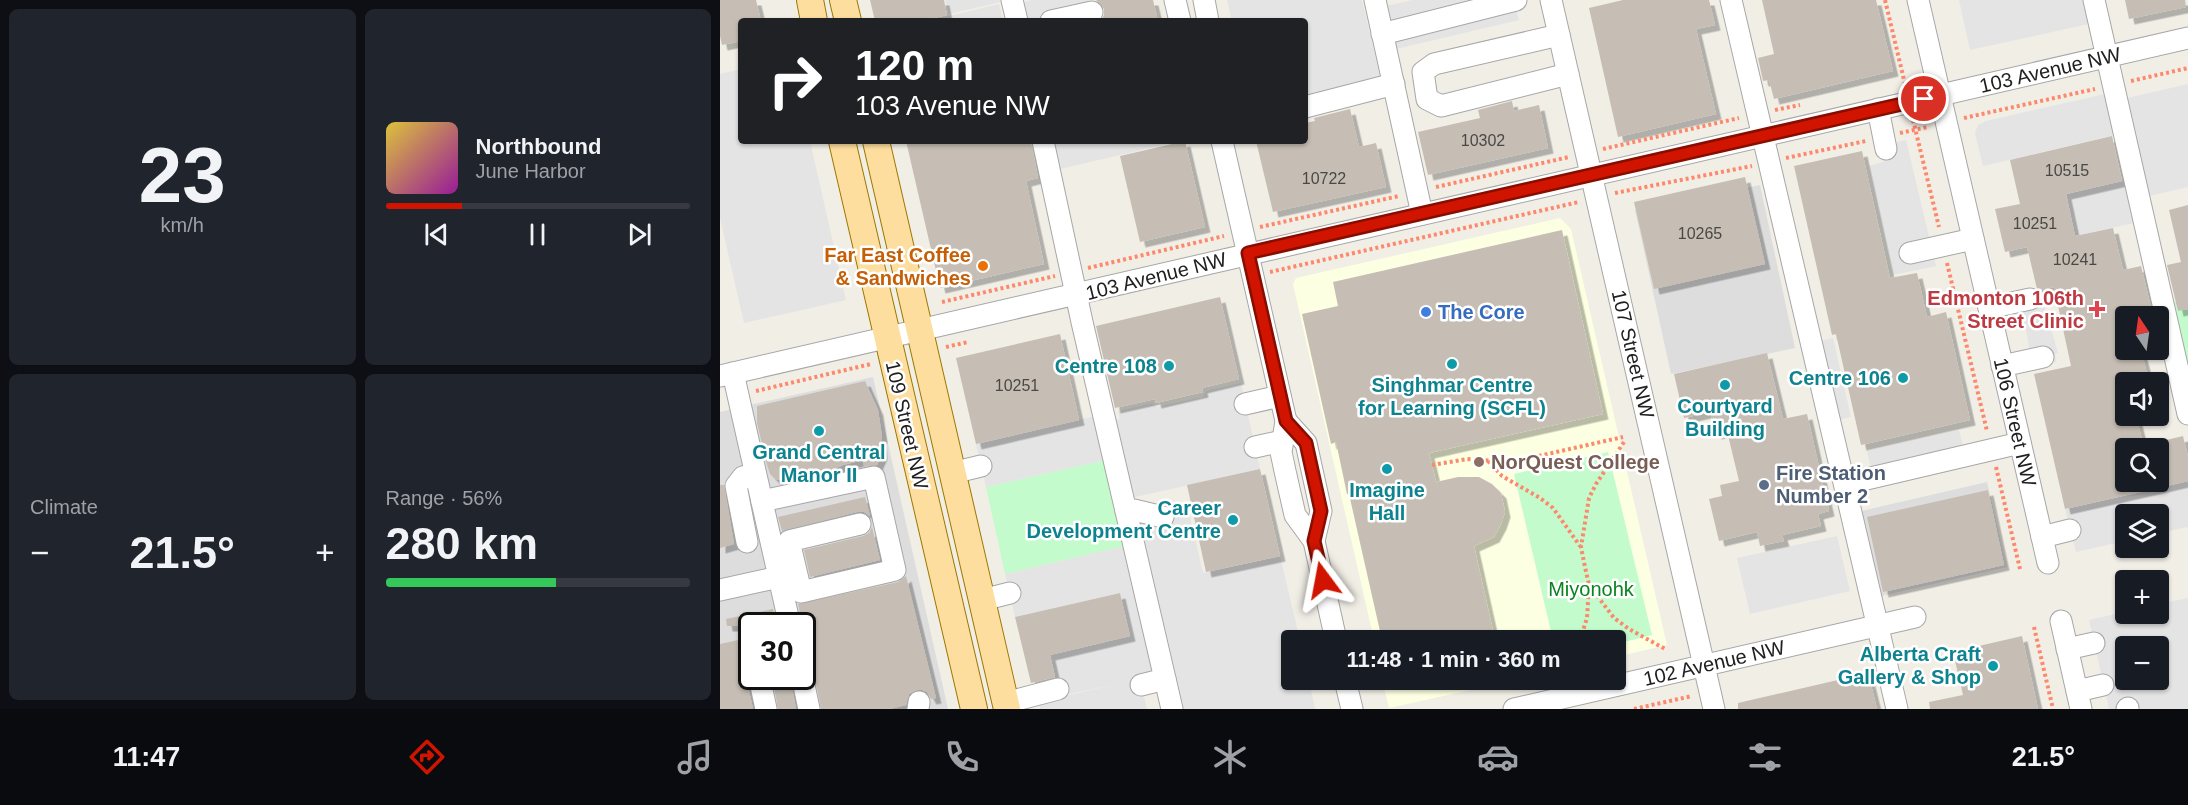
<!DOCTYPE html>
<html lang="en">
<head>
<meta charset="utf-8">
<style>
	:root { --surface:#171b24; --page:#20242c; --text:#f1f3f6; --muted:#9ea1a6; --line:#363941; --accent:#d01400 }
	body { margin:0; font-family:Helvetica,sans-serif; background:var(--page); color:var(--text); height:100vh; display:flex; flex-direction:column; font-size:22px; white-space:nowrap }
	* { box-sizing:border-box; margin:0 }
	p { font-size:20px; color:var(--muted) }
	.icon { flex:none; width:33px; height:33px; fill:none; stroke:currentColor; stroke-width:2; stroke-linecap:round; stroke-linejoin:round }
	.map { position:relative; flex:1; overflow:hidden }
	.side { display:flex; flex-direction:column; gap:9px; padding:9px; background:#0d0f14; width:720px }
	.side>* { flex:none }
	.guide { position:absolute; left:18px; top:18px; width:570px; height:126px; border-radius:6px; box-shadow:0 2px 4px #0004; background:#202124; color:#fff; overflow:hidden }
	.needle { width:39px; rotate:347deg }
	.controls { position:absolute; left:1395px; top:306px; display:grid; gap:12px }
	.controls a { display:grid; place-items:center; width:54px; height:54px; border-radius:6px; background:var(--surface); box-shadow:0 2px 4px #0004; font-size:30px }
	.speed { position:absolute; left:18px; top:612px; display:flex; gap:12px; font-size:30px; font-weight:700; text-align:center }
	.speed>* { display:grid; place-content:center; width:78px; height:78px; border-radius:50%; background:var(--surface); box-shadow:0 2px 4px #0004; line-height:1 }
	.speed .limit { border:3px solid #111; border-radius:9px; background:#fff; color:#111 }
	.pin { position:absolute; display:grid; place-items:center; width:51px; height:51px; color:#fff; margin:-26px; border:3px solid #fff; border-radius:50%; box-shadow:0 2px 6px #0007 }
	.me { position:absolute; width:66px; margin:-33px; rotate:347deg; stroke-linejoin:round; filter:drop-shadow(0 0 4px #0008) }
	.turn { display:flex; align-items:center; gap:21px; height:126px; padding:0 18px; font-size:27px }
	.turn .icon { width:78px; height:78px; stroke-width:2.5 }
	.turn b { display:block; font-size:42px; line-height:51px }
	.big { font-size:45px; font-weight:700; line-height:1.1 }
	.side .card { flex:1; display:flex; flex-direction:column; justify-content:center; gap:9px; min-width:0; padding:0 21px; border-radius:9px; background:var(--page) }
	.side .dial { align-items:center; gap:0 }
	.dial b { font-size:78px; line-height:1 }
	.song { display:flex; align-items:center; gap:18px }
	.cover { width:72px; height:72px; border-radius:9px; background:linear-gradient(135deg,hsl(50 70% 55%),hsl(300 70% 35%)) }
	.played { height:6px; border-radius:3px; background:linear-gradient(90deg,var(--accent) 25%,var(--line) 25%) }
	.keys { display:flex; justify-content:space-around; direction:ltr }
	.heat { display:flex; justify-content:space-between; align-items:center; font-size:33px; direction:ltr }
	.charge { height:9px; border-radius:4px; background:linear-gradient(90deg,#34c759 56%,var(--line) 0) }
	.side .tiles { flex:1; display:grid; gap:9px; grid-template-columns:repeat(2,1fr) }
	.trip { position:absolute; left:561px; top:630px; width:345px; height:60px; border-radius:6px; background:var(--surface); box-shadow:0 2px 4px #0004; font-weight:700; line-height:60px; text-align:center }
	.menu { display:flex; height:96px; justify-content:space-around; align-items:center; background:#090b0e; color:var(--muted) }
	.menu .icon { width:42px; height:42px }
	.menu .on { color:var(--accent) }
	.menu b { font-size:27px; color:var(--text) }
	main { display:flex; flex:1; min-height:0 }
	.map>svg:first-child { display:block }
	.residential { fill:#dedddd }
	.education { fill:#fcffe1 }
	.park { fill:#c3fbcd }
	.parking { fill:#e4e4e4; fill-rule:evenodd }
	.building { fill:#c6beb5; filter:url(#shadow) }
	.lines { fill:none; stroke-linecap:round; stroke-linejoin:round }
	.minor-casing { stroke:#a7a7a7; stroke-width:23 }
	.major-casing { stroke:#9c7800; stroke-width:28 }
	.path { stroke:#fd886b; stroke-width:4; stroke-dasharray:3 3; stroke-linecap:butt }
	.minor { stroke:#fff; stroke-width:21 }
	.major { stroke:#fede9e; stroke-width:26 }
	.route-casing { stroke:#870d00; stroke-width:15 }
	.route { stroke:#d01400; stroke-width:10 }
	.food-dot { fill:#e8710a; stroke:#fff; stroke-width:2 }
	.health-dot { fill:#e0444e; stroke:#fff; stroke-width:2 }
	.shop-dot { fill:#3f7fe0; stroke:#fff; stroke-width:2 }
	.culture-dot { fill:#0f9aa8; stroke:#fff; stroke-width:2 }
	.education-dot { fill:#8d6e63; stroke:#fff; stroke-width:2 }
	.service-dot { fill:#5c6f8a; stroke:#fff; stroke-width:2 }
	.labels { text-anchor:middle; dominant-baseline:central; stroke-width:5; stroke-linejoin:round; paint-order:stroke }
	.number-label { font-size:16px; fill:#4a4845 }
	.street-label { font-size:20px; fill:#202020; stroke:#fff }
	.food-label { font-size:20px; font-weight:bold; fill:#c56008; stroke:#fff; text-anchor:end }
	.health-label { font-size:20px; font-weight:bold; fill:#be3a42; stroke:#fff; text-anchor:end }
	.shop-label { font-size:20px; font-weight:bold; fill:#366cbe; stroke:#fff; text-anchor:start }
	.culture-label { font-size:20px; font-weight:bold; fill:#0d838f; stroke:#fff; text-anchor:end }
	.education-label { font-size:20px; font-weight:bold; fill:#785e54; stroke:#fff; text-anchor:start }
	.service-label { font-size:20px; font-weight:bold; fill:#4e5e75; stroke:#fff; text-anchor:start }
	.park-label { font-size:20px; fill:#09831f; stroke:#fff }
</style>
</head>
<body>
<main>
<section class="side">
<div class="tiles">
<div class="card dial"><b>23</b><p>km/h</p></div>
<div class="card">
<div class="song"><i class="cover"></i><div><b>Northbound</b><p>June Harbor</p></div></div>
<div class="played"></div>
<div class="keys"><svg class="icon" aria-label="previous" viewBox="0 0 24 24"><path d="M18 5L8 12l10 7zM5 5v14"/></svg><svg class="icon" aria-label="pause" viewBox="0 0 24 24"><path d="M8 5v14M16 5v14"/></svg><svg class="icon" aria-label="next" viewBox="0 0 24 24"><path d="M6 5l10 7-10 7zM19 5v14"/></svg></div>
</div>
<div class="card"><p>Climate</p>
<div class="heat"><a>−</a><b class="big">21.5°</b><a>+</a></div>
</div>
<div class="card"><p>Range · 56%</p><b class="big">280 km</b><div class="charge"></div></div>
</div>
</section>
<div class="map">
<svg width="1468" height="709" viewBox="0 0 1468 709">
	<defs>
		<filter id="shadow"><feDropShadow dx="5.5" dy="5.5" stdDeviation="0" flood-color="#0004"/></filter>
	</defs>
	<rect width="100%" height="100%" fill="#f1eee6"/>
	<g class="residential">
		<polygon points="1040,185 1075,348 951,374 915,210"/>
		<polygon points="153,377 228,709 94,709 83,657 82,626 75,625 25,406"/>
		<polygon points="17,408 67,625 32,626 32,676 79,677 86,709 0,709 0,412"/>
		<polygon points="1267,482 1287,567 1157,597 1137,512"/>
	</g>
	<g class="education">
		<polygon points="840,218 851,229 947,645 896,657 896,640 654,640 573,284 576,278"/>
		<polygon points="662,680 796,680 669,708"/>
	</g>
	<g class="park">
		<polygon points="1468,299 1468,376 1451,303"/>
		<polygon points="888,452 932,635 896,644 896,640 833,640 794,474"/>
		<polygon points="386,460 405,546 285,574 266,487"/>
	</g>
	<g class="parking">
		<polygon points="225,0 280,0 281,2 229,14"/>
		<polygon points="312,0 369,0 374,21 304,21 300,3"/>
		<polygon points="507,0 642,0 663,89 587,107 590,118 585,119 585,21 512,21"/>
		<polygon points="692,0 794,0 799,20 676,49 666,6"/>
		<polygon points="1239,0 1368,0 1373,23 1250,50"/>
		<polygon points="279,4 283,21 207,21"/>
		<polygon points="21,69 21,141 90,141 126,300 24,323 0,218 0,74"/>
		<polygon points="1468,84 1468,187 1425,197 1403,99"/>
		<polygon points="1389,93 1399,134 1263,166 1255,133 1258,125 1266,121"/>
		<polygon points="1186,140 1216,266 1173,275 1149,166 1163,162 1159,146"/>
		<polygon points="330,141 460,141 336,170"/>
		<polygon points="1405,180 1414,223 1355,236 1346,194"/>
		<polygon points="1320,290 1338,353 1335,354 1336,362 1312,367 1307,335 1302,310 1295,295"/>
		<polygon points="1113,338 1131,417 1114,421 1096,342"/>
		<polygon points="521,383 540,469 411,498 394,420 400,419 398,411 433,403 437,407 483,397 486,391"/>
		<polygon points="375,416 386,460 266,487 256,444"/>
		<polygon points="1239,430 1244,451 1152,472 1147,451"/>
		<polygon points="1468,481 1468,527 1439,533 1438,514 1406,514 1405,541 1356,552 1345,509"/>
		<polygon points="469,512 483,573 560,556 580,640 572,640 572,680 589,680 595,709 459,709 430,585 434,584 420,523"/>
		<polygon points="1117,536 1130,591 1030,614 1017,558"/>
		<polygon points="405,546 434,674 419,678 427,709 320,709 319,702 397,684 340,696 330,655 409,636 400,593 295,617 285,574"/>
		<path d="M1468,598V709H1389L1369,620L1405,612L1406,614H1438L1439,604ZM1406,646H1438V680H1406Z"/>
	</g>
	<g class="building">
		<polygon points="0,0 36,0 41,21 21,21 21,41 2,45 0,36"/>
		<polygon points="150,0 224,0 227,15 200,21 155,21"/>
		<polygon points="376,0 433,0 438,21 381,21 384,15 384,9"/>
		<polygon points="903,0 989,0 995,25 976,29 996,114 898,137 869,8"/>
		<polygon points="1042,0 1156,0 1173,71 1054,99 1049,80 1043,81 1038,58 1054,54"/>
		<polygon points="1405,0 1465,0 1466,7 1409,19"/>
		<polygon points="792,101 794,111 819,105 828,148 708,175 698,132 760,118 758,110"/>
		<polygon points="630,109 639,147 656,143 666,187 553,212 536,141 585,141 585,123 595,121 594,118"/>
		<polygon points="1392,136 1402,181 1346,194 1355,236 1393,228 1403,270 1421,266 1433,316 1406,316 1406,350 1421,350 1429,382 1406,382 1406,416 1416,416 1424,448 1406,448 1406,482 1437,482 1438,488 1345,509 1314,374 1351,366 1334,287 1319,290 1317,289 1307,247 1285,252 1275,209 1300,204 1290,160"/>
		<polygon points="186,141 311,141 318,178 306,181 324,264 220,288"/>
		<polygon points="465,141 485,227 420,242 400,156"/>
		<polygon points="1142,151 1170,278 1197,273 1207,317 1226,312 1250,420 1141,445 1116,334 1112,335 1074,166"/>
		<polygon points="1025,177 1045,264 934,289 914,202"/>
		<polygon points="1468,205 1468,309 1458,311 1447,265 1461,262 1449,210"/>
		<polygon points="842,230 883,414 709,453 716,482 738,477 759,477 772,484 781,493 785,512 781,524 774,537 754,546 775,640 662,640 629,494 627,494 616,442 611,444 582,314 618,306 613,282"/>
		<polygon points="500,297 519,379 482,388 483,392 436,403 435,399 395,408 376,326"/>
		<polygon points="340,334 359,420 256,444 236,358"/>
		<polygon points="1047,353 1063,419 1087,414 1109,511 1098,514 1101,526 1062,535 1064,541 1040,546 1037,532 999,541 989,499 1002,496 1000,485 1019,481 1007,431 996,434 990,412 964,418 954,374"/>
		<polygon points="145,381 158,410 162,437 161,440 162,454 157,465 144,466 143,460 123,465 100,475 99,471 56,480 50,474 47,465 37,423 37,406"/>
		<polygon points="1463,436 1468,457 1468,481 1438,488 1438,442"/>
		<polygon points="540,469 560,556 486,572 467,485"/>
		<polygon points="0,485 4,485 14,544 0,548"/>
		<polygon points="1268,490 1284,565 1163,592 1147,517"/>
		<polygon points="145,497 150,516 144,512 137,512 62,531 58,517"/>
		<polygon points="152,527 160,560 90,577 84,550 143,536 149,533"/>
		<polygon points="186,576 216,698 211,699 207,692 200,689 189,694 186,705 169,709 101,709 94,673 89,666 82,639 82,623 78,604 178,582"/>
		<polygon points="400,593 410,636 330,655 335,677 311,683 295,617"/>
		<polygon points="53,609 57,626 7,626 6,619"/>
		<polygon points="1302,636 1318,709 1210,709 1209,702 1243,695 1233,652"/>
		<polygon points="32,637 32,666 27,672 26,678 33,709 0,709 0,644"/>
		<polygon points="1148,673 1157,709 1018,709 1018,703"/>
		<polygon points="52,676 70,676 76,709 58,709"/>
	</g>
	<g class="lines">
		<g class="minor-casing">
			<g id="minor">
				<polyline points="292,0 297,21"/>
				<polyline points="455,0 460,21"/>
				<polyline points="484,0 488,21"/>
				<polyline points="655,0 702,214"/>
				<polyline points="831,0 994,709"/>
				<polyline points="1011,0 1177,709"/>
				<polyline points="1198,0 1328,563"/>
				<polyline points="1374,0 1468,414"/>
				<polyline points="331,21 372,12"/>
				<polyline points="662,34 796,0"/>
				<polyline points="839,35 714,64 703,72 707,99 721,106 848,74"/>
				<polyline points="585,107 674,84"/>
				<polyline points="1158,109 1166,149"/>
				<polyline points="323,141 362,322 452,709"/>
				<polyline points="502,141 566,421 561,452 565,471 575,515 594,541 616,640"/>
				<polyline points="1190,253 1253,239"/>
				<polyline points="1269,308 1310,299"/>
				<polyline points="1282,366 1323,357"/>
				<polyline points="13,373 70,626"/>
				<polyline points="0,376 1468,38"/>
				<polyline points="525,404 560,396"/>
				<polyline points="566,421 586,443 601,511 594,541"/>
				<polyline points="535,447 562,441"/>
				<polyline points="232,473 261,466"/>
				<polyline points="1125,484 1300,443"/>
				<polyline points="42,501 154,477 175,570 81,592 69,541 140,524"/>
				<polyline points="406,511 414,510 443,517"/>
				<polyline points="1322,537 1350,530"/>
				<polyline points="27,542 16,486 23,477 35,474"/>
				<polyline points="0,590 59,577"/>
				<polyline points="262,600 290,593"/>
				<polyline points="1341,621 1361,709"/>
				<polyline points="1347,649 1374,643"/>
				<polyline points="39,676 46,709"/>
				<polyline points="82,676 89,709"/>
				<polyline points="625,680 632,709"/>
				<polyline points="421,685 445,679"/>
				<polyline points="1357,691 1383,685"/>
				<polyline points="285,703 338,689"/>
				<polyline points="198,709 199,702"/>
				<polyline points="794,709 1195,617"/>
				<polyline points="1407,709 1408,708"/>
			</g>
		</g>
		<g class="major-casing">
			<g id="major">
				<polyline points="90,0 94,21"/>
				<polyline points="123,0 128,21"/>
				<polyline points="122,141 254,709"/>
				<polyline points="156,141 287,709"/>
			</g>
		</g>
		<g class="path">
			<polyline points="1165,0 1185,84"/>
			<polyline points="1411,81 1468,68"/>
			<polyline points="1055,110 1080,105"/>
			<polyline points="1244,118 1375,89"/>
			<polyline points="1193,120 1219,227"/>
			<polyline points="1180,133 1208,127"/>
			<polyline points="883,149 1019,118"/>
			<polyline points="1066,158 1146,141"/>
			<polyline points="716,187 849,157"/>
			<polyline points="895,193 1032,166"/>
			<polyline points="540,227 679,196"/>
			<polyline points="1227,263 1267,431"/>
			<polyline points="368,268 504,236"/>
			<polyline points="550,272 859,202"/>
			<polyline points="222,302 335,276"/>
			<polyline points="226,347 248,342"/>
			<polyline points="36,391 151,364"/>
			<polyline points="904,442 876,484 869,498 861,547 865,567 869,585 894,618 909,629 947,650"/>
			<polyline points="768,461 782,476 820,498 833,508 860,546"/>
			<polyline points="712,465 747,459 792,462 903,437"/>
			<polyline points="1276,467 1300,569"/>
			<polyline points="1314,627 1333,709"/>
			<polyline points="860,640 867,618 869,586"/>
			<polyline points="914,709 972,696"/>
		</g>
		<use href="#minor" class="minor"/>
		<use href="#major" class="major"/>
	</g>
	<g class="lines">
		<g class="route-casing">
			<polyline id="route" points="603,580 594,541 601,511 586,443 566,421 528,253 1204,99"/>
		</g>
		<use href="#route" class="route"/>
	</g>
	<circle class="food-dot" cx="263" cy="266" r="6"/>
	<path class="health-dot" d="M1374 300h6v6h6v6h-6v6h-6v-6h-6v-6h6z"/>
	<circle class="shop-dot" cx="706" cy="312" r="6"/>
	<g class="culture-dot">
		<circle cx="732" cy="364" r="6"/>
		<circle cx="449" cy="366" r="6"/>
		<circle cx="1183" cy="378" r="6"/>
		<circle cx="1005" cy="385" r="6"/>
		<circle cx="99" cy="431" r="6"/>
		<circle cx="667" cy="469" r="6"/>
		<circle cx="513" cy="520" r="6"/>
		<circle cx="1273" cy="666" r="6"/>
	</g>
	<circle class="education-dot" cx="759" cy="462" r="6"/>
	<circle class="service-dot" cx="1044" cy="485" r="6"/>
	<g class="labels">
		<g class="number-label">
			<text x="763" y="140">10302</text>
			<text x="1347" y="170">10515</text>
			<text x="604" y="178">10722</text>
			<text x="1315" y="223">10251</text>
			<text x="980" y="233">10265</text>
			<text x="1355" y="259">10241</text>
			<text x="297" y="385">10251</text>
		</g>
		<g class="street-label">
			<text transform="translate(1330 70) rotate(-13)">103 Avenue NW</text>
			<text transform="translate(436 276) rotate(-14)">103 Avenue NW</text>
			<text transform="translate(913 354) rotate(77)">107 Street NW</text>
			<text transform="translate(1295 422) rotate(77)">106 Street NW</text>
			<text transform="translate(187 425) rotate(77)">109 Street NW</text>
			<text transform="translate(994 663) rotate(-13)">102 Avenue NW</text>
		</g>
		<g class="food-label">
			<text x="251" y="255">Far East Coffee<tspan x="251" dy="23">&amp; Sandwiches</tspan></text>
		</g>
		<g class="health-label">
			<text x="1364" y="298">Edmonton 106th<tspan x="1364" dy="23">Street Clinic</tspan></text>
		</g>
		<g class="shop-label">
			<text x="718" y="312">The Core</text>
		</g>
		<g class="culture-label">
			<text x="437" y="366">Centre 108</text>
			<text x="1171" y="378">Centre 106</text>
			<text x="732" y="385" text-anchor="middle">Singhmar Centre<tspan x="732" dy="23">for Learning (SCFL)</tspan></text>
			<text x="1005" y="406" text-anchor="middle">Courtyard<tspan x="1005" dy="23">Building</tspan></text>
			<text x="99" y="452" text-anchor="middle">Grand Central<tspan x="99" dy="23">Manor II</tspan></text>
			<text x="667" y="490" text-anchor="middle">Imagine<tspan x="667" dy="23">Hall</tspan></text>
			<text x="501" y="508">Career<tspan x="501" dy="23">Development Centre</tspan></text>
			<text x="1261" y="654">Alberta Craft<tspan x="1261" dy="23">Gallery &amp; Shop</tspan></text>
		</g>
		<g class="education-label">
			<text x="771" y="462">NorQuest College</text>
		</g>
		<g class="service-label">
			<text x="1056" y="473">Fire Station<tspan x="1056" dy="23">Number 2</tspan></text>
		</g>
		<g class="park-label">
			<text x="871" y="589">Miyonohk</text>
		</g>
	</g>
</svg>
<div class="controls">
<a><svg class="needle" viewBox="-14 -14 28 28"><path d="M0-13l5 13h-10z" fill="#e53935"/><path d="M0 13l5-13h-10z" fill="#9ea1a6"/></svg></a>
<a><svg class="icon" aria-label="sound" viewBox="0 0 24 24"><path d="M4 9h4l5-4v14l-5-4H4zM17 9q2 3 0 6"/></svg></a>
<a><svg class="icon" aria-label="search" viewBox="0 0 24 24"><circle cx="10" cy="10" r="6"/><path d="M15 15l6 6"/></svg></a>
<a><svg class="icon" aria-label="layers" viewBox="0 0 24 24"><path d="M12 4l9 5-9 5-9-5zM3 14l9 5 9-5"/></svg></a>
<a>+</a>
<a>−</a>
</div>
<div class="speed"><div class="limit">30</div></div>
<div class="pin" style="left:1204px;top:99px;background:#d93025"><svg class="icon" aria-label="arrive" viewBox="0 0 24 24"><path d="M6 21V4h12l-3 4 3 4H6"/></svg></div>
<svg class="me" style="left:603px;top:580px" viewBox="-20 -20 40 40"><path d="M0-17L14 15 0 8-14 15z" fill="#d01400" stroke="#fff" stroke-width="4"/></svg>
<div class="trip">11:48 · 1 min · 360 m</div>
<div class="guide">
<div class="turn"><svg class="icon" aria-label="right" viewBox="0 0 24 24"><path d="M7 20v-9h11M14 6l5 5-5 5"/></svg><div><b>120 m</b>103 Avenue NW</div></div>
</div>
</div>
</main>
<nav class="menu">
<b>11:47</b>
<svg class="icon on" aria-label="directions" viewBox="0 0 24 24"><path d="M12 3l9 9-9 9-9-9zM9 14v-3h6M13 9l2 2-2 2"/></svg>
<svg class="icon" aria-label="music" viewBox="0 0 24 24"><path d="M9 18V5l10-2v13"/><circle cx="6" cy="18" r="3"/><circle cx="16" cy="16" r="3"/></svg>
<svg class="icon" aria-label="phone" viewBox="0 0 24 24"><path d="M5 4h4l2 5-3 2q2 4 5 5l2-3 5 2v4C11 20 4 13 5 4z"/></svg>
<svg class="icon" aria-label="climate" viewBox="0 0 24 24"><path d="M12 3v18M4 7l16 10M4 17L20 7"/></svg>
<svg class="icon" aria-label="car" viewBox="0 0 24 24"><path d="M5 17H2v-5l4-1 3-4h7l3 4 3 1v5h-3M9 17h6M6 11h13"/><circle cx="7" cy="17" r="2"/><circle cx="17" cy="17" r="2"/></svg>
<svg class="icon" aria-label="filters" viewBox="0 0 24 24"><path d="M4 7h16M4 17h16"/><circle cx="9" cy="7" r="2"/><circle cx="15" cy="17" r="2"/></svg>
<b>21.5°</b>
</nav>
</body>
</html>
